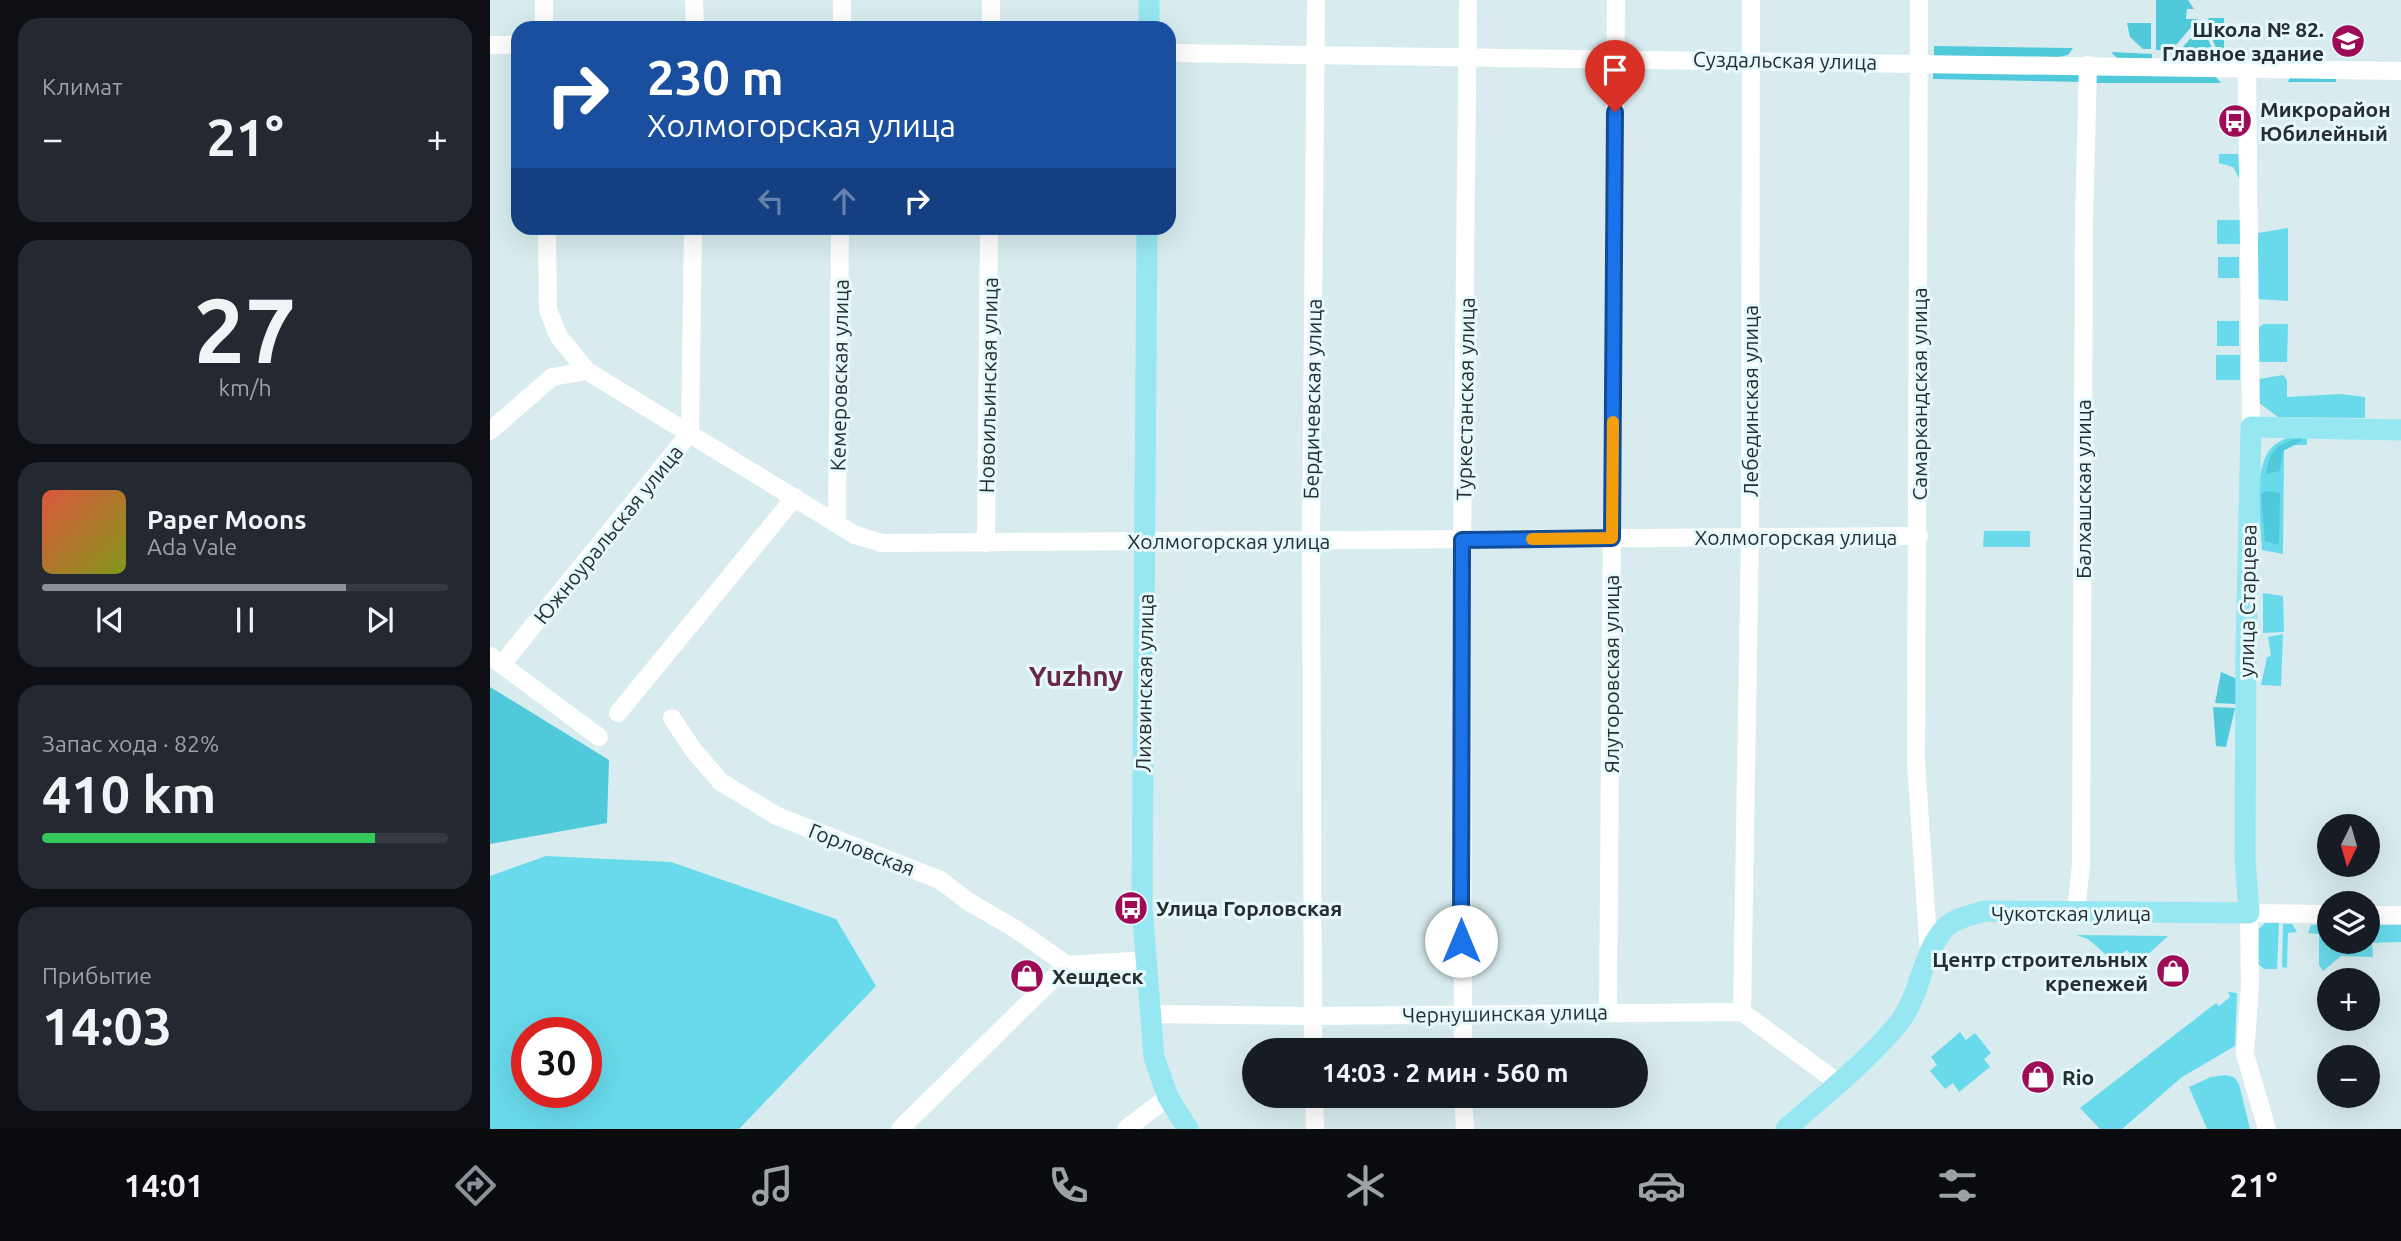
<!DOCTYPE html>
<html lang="ru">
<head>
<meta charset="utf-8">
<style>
	:root { --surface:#171b24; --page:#242831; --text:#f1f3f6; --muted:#9ea1a6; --line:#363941; --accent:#8c9099 }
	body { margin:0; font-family:Ubuntu,sans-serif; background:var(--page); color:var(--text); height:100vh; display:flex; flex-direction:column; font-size:26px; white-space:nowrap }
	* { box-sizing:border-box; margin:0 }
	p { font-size:23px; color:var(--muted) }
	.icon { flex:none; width:38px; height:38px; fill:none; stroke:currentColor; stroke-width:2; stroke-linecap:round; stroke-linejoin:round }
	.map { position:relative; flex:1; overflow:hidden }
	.panel { display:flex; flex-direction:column; gap:18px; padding:18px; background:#0d0f14; width:490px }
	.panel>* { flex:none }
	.top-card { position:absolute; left:21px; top:21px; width:665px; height:214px; border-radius:21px; box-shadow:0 7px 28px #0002; background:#1a4fa0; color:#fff; overflow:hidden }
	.needle { width:46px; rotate:185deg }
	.controls { position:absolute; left:1827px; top:814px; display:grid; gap:14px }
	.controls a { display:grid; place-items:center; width:63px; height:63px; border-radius:50%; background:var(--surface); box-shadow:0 7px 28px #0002; font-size:35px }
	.speed { position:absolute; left:21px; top:1017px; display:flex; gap:14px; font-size:35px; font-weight:700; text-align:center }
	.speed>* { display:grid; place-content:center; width:91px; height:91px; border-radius:50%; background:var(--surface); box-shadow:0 7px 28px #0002; line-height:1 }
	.speed .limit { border:10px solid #d22; background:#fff; color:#111 }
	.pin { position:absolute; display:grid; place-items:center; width:60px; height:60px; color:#fff; margin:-72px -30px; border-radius:50% 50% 50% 0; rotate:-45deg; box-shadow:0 0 7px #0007 }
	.pin .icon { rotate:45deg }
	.me { position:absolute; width:77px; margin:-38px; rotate:0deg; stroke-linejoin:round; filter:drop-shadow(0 0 5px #0008) }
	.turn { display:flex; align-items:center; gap:24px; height:147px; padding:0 21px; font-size:32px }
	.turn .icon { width:91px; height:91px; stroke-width:2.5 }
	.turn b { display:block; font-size:49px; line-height:60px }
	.lanes { display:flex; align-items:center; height:66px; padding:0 21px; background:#0003; justify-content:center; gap:35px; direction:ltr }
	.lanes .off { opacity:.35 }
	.big { font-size:52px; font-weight:600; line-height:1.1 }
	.panel .card { flex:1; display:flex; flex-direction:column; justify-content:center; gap:10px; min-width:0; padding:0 24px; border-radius:21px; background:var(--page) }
	.panel .dial { align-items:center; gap:0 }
	.dial b { font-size:91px; line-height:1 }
	.song { display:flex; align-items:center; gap:21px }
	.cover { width:84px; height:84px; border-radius:10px; background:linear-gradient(135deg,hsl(10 70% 55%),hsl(70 70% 35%)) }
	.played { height:7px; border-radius:4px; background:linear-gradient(90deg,var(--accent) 75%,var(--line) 75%) }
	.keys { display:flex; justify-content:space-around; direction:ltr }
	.heat { display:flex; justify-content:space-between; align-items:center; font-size:38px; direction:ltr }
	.charge { height:10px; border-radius:5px; background:linear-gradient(90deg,#34c759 82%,var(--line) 0) }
	.trip { position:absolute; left:752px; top:1038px; width:406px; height:70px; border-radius:35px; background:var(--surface); box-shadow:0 7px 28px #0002; font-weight:600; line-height:70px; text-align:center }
	.dock { display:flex; height:112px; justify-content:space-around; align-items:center; background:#090b0e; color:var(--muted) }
	.dock .icon { width:49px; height:49px }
	.dock .on { color:var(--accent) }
	.dock b { font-size:32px; color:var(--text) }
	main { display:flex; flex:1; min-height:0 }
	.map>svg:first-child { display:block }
	.green { fill:#68daeb; fill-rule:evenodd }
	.forest { fill:#50c9da }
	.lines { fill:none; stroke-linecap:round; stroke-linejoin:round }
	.minor { stroke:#fff; stroke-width:18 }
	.major { stroke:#97e7f2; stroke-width:21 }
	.route-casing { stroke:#114b97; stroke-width:18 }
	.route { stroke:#1a73e8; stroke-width:12 }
	.slow { stroke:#f59e0b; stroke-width:12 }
	.labels { text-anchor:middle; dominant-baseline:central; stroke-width:6; stroke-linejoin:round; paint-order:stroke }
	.poi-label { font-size:21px; font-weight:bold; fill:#262e2f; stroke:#e6f9fc; text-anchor:start }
	.street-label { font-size:21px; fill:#262e2f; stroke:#e6f9fc }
	.district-label { font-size:28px; font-weight:bold; fill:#6b2843; stroke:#e6f9fc }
</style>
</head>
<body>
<main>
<section class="panel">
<div class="card"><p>Климат</p>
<div class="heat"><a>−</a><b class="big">21°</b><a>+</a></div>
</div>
<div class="card dial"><b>27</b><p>km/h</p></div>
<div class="card">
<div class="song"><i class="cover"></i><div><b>Paper Moons</b><p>Ada Vale</p></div></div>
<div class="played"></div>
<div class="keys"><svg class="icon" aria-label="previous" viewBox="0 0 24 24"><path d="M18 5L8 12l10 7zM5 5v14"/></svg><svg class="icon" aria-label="pause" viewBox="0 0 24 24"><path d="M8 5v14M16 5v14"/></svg><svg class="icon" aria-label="next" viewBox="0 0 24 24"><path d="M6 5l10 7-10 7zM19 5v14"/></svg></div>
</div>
<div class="card"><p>Запас хода · 82%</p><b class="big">410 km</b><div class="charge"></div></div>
<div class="card"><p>Прибытие</p><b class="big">14:03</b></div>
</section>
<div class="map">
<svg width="1911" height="1129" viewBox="0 0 1911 1129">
	<rect width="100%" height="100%" fill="#d8ecef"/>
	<g class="green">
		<polygon points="1729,154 1748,154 1750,180 1743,167 1729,163"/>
		<rect x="1727" y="220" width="25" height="24"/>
		<polygon points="1798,228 1798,301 1768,299 1768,233"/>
		<rect x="1728" y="257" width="21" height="21"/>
		<rect x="1727" y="321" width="22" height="25"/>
		<polygon points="1774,324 1798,324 1797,362 1768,362 1768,328"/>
		<rect x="1726" y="355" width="24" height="25"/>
		<polygon points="1793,375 1797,380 1797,397 1851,394 1875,397 1875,418 1788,417 1768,402 1769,379"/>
		<path d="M1807,434H1817V445H1802L1794,450L1793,554L1772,550C1771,524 1763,473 1779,451C1785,442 1797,438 1807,434Z"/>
		<polygon points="1494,531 1540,531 1540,547 1493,547"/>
		<polygon points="1773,593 1793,596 1794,632 1773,633"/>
		<polygon points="1793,634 1791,686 1771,685 1777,657 1781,656 1778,637"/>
		<path d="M56,856L181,862L346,919L386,986L249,1129H0V876ZM37,1032H96V1092H37Z"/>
		<polygon points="1775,923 1789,923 1787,969 1774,969 1768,964 1769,929"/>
		<polygon points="1793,924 1802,924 1807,932 1798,933 1797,968 1792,967"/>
		<polygon points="1839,924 1839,942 1878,942 1878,925 1911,925 1911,942 1882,943 1883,957 1851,956 1833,971 1829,965 1829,934 1818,933 1821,925"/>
		<polygon points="1586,935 1678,936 1652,960 1647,960 1637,950 1623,961 1598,939"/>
		<polygon points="1738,992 1747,993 1745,1046 1692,1077 1632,1129 1610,1129 1590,1108 1726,1003 1729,1006 1740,997"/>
		<polygon points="1470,1032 1476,1040 1485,1033 1501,1053 1494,1059 1500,1067 1469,1092 1463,1083 1455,1089 1440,1071 1447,1065 1441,1057"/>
		<polygon points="1735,1075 1744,1077 1749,1084 1760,1129 1717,1129 1699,1087 1721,1077"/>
	</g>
	<g class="forest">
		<polygon points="1666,0 1698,0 1704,9 1697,9 1696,19 1708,19 1681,51 1666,50"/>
		<polygon points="1719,18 1734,18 1734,51 1727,50 1715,23"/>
		<polygon points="1637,23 1661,23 1661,49 1653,49 1640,37"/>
		<polygon points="1712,26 1723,50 1689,51"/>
		<polygon points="1444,46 1583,48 1578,55 1568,57 1444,56"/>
		<polygon points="1621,52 1662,54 1662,62 1628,59"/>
		<polygon points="1443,69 1588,71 1595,82 1443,79"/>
		<polygon points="1603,75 1725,76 1731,83 1600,83"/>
		<polygon points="1846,76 1846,82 1798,82 1800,78"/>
		<path d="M1811,437L1812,441L1793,451L1790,471L1776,474C1781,447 1786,446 1811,437Z"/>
		<polygon points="1775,491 1790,493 1789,545 1775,541 1771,495"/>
		<polygon points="1731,672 1747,679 1746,704 1725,703"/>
		<polygon points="0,687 119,760 117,823 0,844"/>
		<polygon points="1723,707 1745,708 1736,747 1726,746"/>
	</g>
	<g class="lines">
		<g class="minor">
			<polyline points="204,0 205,28"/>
			<polyline points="1429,0 1426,762 1439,955"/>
			<polyline points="54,28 54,0"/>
			<polyline points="352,28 352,0"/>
			<polyline points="501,28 501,0"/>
			<polyline points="0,45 28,45"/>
			<polyline points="679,53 1911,71"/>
			<polyline points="1757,70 1761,427"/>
			<polyline points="97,371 365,535 392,543 1429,536"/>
			<polyline points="0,431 62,377 97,371 69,337 58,310 57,228"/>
			<polyline points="347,523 350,228"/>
			<polyline points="496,543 499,228"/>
			<polyline points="0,656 109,737"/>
			<polyline points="12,664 200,433 203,228"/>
			<polyline points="128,713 305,497"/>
			<polyline points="182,718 204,751 231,782 287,816 450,880 479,902 524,928 577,965"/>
			<polyline points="1586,913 1591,864 1594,223 1598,65"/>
			<polyline points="1878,915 1911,915"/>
			<polyline points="1118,1011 1126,0"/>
			<polyline points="1252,1012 1260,537 1261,0"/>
			<polyline points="659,1014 823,1016 1252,1012 1347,1082"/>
			<polyline points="823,1050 821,540 826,0"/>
			<polyline points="973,1050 972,540 978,0"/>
			<polyline points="824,1096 825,1129"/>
			<polyline points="973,1096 975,1129"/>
			<polyline points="410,1129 577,965 642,961 658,975"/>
			<polyline points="636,1129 678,1097"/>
			<polyline points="1777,1129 1755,1054 1760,986 1759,913 1839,914"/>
		</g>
		<g class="major">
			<polyline points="659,28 659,0"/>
			<polyline points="657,228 652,907 664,1057 678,1097 698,1129"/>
			<path d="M1296,1129C1331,1098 1378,1061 1407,1025C1431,997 1430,956 1455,928C1464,918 1482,915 1494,911L1759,913L1755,859L1756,649L1761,427L1911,430"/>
		</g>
	</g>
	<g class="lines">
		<g class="route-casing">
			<polyline id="route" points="971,941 972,540 1122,538 1125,112"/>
		</g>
		<use href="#route" class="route"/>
		<polyline class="slow" points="1042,539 1122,538 1123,422"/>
	</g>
	<defs>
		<g id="school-disc" transform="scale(1.75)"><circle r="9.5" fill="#9e0c57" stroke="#e6f9fc"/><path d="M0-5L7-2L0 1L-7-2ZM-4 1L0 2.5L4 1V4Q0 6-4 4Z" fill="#fff"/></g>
		<g id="bus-disc" transform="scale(1.75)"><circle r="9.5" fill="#9e0c57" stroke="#e6f9fc"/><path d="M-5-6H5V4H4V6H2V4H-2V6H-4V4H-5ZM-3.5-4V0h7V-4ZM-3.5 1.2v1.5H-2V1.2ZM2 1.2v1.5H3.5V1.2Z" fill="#fff"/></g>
		<g id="shop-disc" transform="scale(1.75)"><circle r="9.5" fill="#9e0c57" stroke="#e6f9fc"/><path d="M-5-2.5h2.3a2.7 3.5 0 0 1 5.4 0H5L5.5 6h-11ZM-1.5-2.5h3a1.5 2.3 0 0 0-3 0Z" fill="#fff"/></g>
	</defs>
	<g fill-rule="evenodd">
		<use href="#school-disc" x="1858" y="41"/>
		<use href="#bus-disc" x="1745" y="121"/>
		<use href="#bus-disc" x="641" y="908"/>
		<use href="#shop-disc" x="1683" y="971"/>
		<use href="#shop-disc" x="537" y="976"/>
		<use href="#shop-disc" x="1548" y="1077"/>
	</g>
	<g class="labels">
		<g class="poi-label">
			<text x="1834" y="29" text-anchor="end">Школа № 82.<tspan x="1834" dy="24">Главное здание</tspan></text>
			<text x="1770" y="109">Микрорайон<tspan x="1770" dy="24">Юбилейный</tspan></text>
			<text x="666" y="908">Улица Горловская</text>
			<text x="1658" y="959" text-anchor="end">Центр строительных<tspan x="1658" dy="24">крепежей</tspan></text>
			<text x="562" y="976">Хешдеск</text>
			<text x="1572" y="1077">Rio</text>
		</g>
		<g class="street-label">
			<text transform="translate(1295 60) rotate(1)">Суздальская улица</text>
			<text transform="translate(349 375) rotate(-89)">Кемеровская улица</text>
			<text transform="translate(498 385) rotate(-89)">Новоильинская улица</text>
			<text transform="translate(1429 394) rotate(-90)">Самаркандская улица</text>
			<text transform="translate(822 399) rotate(-89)">Бердичевская улица</text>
			<text transform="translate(975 399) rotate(-89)">Туркестанская улица</text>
			<text transform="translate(1260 401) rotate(-90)">Лебединская улица</text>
			<text transform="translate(1593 489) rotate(-90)">Балхашская улица</text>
			<text transform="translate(118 534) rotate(-51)">Южноуральская улица</text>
			<text x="1306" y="537">Холмогорская улица</text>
			<text x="739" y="541">Холмогорская улица</text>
			<text transform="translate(1757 601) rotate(-89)">улица Старцева</text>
			<text transform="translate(1121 674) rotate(-90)">Ялуторовская улица</text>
			<text transform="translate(654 683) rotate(-89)">Лихвинская улица</text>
			<text transform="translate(372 849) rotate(21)">Горловская</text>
			<text x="1581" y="913">Чукотская улица</text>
			<text transform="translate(1015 1013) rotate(-1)">Чернушинская улица</text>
		</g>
		<g class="district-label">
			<text x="586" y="675">Yuzhny</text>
		</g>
	</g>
</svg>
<div class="controls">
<a><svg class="needle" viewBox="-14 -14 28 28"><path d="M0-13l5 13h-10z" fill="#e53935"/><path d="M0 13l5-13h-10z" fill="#9ea1a6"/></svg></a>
<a><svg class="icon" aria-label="layers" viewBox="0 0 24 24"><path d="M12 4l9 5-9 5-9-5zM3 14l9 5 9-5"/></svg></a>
<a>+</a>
<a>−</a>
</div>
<div class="speed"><div class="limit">30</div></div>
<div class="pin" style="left:1125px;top:112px;background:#d93025"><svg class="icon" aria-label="arrive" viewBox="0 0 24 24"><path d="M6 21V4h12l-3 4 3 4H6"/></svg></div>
<svg class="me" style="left:971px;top:941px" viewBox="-20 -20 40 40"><circle r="19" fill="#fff"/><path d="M0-13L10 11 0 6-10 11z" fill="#1a73e8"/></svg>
<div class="trip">14:03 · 2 мин · 560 m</div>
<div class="top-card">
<div class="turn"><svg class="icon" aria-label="right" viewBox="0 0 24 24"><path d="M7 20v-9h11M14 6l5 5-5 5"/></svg><div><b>230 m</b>Холмогорская улица</div></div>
<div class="lanes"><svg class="icon off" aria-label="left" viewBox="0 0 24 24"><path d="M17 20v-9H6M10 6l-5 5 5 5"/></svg><svg class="icon off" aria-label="ahead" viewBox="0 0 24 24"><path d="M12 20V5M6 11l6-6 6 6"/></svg><svg class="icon" aria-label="right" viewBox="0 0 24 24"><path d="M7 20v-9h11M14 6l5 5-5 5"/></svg></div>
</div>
</div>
</main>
<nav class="dock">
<b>14:01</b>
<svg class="icon on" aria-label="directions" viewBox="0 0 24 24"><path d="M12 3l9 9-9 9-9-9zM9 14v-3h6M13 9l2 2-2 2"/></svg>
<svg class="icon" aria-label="music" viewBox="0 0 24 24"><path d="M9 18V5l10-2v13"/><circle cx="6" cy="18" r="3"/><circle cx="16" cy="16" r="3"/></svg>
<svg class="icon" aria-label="phone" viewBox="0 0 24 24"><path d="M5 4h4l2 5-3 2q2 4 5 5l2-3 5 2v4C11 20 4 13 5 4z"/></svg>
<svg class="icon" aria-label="climate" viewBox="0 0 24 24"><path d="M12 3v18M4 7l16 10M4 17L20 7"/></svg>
<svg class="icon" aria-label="car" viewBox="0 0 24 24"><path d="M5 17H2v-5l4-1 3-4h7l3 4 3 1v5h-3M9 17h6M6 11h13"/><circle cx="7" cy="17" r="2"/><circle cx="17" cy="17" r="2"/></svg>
<svg class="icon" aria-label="filters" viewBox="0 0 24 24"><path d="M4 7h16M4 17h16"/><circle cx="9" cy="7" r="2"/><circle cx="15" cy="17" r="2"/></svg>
<b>21°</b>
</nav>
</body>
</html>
